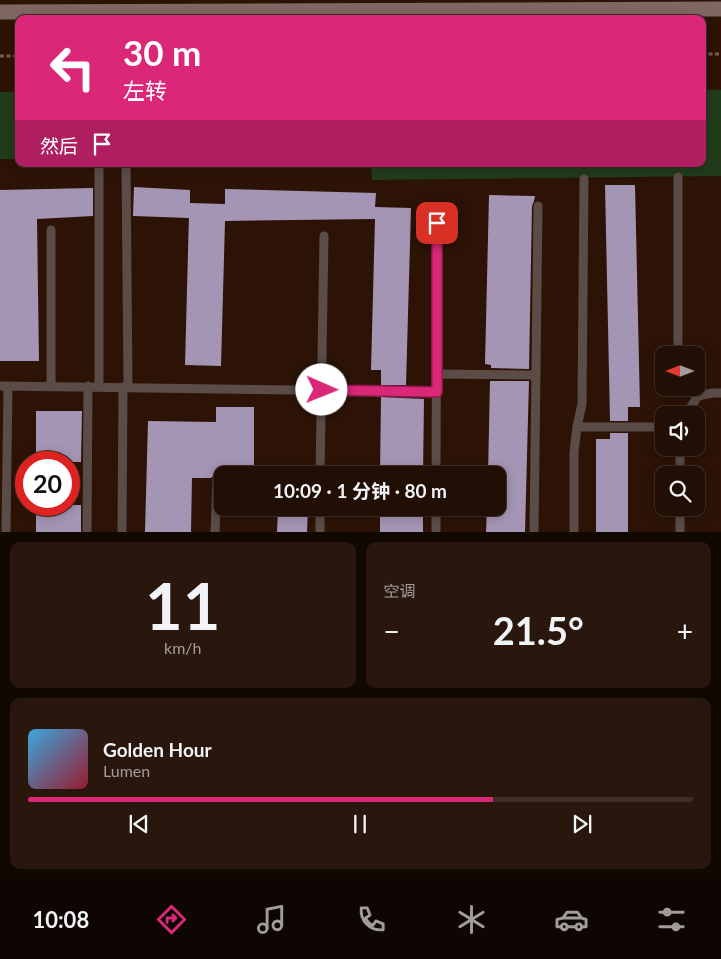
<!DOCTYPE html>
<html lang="zh">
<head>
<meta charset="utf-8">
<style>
	:root { --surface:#210e04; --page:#29170e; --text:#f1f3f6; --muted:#a29c9a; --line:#3e2e26; --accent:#db2777 }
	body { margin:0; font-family:Lato,"Noto Sans SC",sans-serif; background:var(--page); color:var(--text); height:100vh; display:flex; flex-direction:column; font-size:19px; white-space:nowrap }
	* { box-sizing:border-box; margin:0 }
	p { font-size:16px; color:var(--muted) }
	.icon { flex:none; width:28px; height:28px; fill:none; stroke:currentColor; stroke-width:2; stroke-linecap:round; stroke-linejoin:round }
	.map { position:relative; height:532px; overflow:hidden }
	.drawer { display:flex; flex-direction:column; gap:10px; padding:10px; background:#120802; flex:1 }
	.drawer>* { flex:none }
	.banner { position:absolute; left:15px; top:15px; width:691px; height:152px; border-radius:10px; box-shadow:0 2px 12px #0003,0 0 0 1px var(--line); background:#db2777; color:#fff; overflow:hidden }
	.needle { width:32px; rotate:270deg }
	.fabs { position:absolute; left:655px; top:346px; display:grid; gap:10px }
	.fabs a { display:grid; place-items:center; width:50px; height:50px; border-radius:10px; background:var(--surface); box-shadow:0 2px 12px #0003,0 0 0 1px var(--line); font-size:25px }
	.speed { position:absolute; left:15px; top:451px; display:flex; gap:10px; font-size:25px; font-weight:700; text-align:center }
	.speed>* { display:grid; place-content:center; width:65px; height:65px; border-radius:50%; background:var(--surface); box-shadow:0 2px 12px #0003,0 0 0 1px var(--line); line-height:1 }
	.speed .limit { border:8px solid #d22; background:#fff; color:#111 }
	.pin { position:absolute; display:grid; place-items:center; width:42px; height:42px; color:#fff; margin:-21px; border-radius:10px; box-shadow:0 2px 8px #0006 }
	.me { position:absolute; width:55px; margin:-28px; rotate:91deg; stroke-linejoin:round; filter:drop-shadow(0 0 4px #0008) }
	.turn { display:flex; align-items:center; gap:18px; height:105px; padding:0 25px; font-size:22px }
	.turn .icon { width:65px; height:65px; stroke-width:2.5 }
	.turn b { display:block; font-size:35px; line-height:42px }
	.then { display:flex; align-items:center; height:48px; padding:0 25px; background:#0003; gap:10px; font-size:19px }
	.big { font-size:38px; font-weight:700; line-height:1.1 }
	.drawer .card { flex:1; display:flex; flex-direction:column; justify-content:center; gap:8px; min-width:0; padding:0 18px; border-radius:10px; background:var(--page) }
	.drawer .dial { align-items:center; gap:0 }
	.dial b { font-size:65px; line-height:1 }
	.song { display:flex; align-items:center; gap:15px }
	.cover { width:60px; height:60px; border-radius:8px; background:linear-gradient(135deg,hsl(200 70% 55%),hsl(350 70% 35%)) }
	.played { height:5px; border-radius:2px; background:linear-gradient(90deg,var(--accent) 70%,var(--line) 70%) }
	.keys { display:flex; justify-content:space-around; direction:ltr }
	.heat { display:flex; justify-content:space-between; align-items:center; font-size:28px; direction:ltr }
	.drawer .tiles { flex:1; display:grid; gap:10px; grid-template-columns:1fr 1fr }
	.card:last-child { grid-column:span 2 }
	.trip { position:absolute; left:214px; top:466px; width:292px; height:50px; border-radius:10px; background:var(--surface); box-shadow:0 2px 12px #0003,0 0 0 1px var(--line); font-weight:700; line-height:50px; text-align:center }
	.dock { display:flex; height:80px; justify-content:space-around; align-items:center; background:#0d0602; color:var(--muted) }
	.dock .icon { width:35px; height:35px }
	.dock .current { color:var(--accent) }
	.dock b { font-size:22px; color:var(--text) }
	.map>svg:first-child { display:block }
	.green { fill:#223b1b }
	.building { fill:#a495b4 }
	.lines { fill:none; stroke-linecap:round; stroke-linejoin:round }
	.path { stroke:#755e52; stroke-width:3; stroke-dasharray:4 2.5; stroke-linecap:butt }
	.lane { stroke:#5b4c48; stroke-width:9 }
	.secondary { stroke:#806862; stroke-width:15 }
	.route-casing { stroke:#8e194d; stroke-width:12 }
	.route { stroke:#db2777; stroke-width:9 }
</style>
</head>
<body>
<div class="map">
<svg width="721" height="532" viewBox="0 0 721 532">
	<rect width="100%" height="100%" fill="#2c1306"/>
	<g class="green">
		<polygon points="703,90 721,90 721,176 372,180 371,164 702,164"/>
		<rect x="0" y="92" width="19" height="67"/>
	</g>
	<g class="building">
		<polygon points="605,185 635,185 640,407 628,407 628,421 610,421"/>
		<polygon points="134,187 190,190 190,203 225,204 225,189 376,193 375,207 411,208 406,385 381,385 381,370 371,370 375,219 225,221 221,366 185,365 189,214 189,218 133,216"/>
		<polygon points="93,188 93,216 37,219 39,361 0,361 0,190"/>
		<polygon points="489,195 535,196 534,201 532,206 529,369 491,368 491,365 485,364"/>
		<polygon points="490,381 529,381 525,532 486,532 487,508 498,508 498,475 488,475"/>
		<polygon points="381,397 424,399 423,475 380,475"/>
		<polygon points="216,407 254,407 254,475 222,475 222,477 220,475 217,474 214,475 211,478 192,478 191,532 145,532 148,421 216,422"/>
		<polygon points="36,411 82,411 81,462 36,462"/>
		<polygon points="610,433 628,433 628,532 596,532 596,439 610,439"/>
		<rect x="36" y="505" width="45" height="27"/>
		<polygon points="278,508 308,508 307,532 277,532"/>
		<rect x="380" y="508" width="43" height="24"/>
	</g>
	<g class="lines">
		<g class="path">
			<polyline points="702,54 721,54"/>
			<polyline points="0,56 19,56"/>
		</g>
		<g class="lane">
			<polyline points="99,164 99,386"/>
			<polyline points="126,164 128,387"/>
			<polyline points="678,177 678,355"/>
			<polyline points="51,230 51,386"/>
			<polyline points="437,374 536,375"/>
			<polyline points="0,386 437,392"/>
			<polyline points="683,388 685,390 698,396"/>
			<polyline points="688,415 689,410 698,396 712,393 721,393"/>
			<polyline points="577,427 664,427"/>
			<polyline points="320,475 324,236"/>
			<polyline points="436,475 437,223"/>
			<polyline points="680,475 680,448"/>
			<polyline points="680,508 680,532"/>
			<polyline points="6,532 8,386"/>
			<polyline points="87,532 88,386"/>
			<polyline points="122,532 123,387"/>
			<polyline points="215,532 217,480"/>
			<polyline points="320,532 320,508"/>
			<polyline points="436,532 436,508"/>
			<polyline points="534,532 538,206"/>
			<polyline points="574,532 574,452 577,427 582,404 584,179"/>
		</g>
		<polyline class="secondary" points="0,12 721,9"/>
	</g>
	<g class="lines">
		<g class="route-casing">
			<polyline id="route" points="322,390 437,392 437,223"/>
		</g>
		<use href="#route" class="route"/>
	</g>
</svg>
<div class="fabs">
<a><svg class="needle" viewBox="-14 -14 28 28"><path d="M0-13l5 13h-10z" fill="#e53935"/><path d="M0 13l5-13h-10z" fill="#a29c9a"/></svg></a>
<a><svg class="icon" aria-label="sound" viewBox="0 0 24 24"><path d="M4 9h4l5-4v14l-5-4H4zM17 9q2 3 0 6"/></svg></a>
<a><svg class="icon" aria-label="search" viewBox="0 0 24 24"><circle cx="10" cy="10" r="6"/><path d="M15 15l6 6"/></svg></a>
</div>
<div class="speed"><div class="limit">20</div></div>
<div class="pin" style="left:437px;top:223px;background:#d93025"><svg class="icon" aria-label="arrive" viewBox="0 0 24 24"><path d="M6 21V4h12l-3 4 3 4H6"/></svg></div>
<svg class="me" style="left:322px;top:390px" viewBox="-20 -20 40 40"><circle r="19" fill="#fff"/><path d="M0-13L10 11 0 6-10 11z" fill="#db2777"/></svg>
<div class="trip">10:09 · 1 分钟 · 80 m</div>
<div class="banner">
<div class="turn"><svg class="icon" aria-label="left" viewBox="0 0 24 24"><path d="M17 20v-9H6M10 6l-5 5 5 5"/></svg><div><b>30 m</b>左转</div></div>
<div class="then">然后<svg class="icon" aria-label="arrive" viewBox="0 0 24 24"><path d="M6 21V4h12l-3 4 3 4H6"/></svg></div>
</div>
</div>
<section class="drawer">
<div class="tiles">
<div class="card dial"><b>11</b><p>km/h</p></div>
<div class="card"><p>空调</p>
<div class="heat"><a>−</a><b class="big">21.5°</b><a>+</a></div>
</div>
<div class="card">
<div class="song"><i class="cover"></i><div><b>Golden Hour</b><p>Lumen</p></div></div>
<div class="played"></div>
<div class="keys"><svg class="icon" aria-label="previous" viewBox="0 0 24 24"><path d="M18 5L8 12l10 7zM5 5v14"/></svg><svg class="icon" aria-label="pause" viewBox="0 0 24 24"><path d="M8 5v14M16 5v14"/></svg><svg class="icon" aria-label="next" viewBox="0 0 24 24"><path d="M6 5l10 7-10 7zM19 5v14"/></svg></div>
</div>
</div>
</section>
<nav class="dock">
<b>10:08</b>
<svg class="icon current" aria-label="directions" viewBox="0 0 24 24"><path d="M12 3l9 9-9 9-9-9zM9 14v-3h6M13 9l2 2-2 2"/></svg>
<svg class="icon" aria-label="music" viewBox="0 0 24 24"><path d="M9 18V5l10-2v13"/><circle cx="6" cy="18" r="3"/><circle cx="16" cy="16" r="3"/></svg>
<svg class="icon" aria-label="phone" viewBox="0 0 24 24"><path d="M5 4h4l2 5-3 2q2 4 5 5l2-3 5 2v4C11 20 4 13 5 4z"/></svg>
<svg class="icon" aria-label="climate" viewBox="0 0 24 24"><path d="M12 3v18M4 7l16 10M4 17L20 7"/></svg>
<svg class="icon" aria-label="car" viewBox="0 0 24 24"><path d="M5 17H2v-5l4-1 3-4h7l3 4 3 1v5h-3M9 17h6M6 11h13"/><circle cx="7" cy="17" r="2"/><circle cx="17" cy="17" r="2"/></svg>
<svg class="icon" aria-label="filters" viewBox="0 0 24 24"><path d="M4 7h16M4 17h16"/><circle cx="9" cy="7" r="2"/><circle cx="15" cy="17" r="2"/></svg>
</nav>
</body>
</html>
